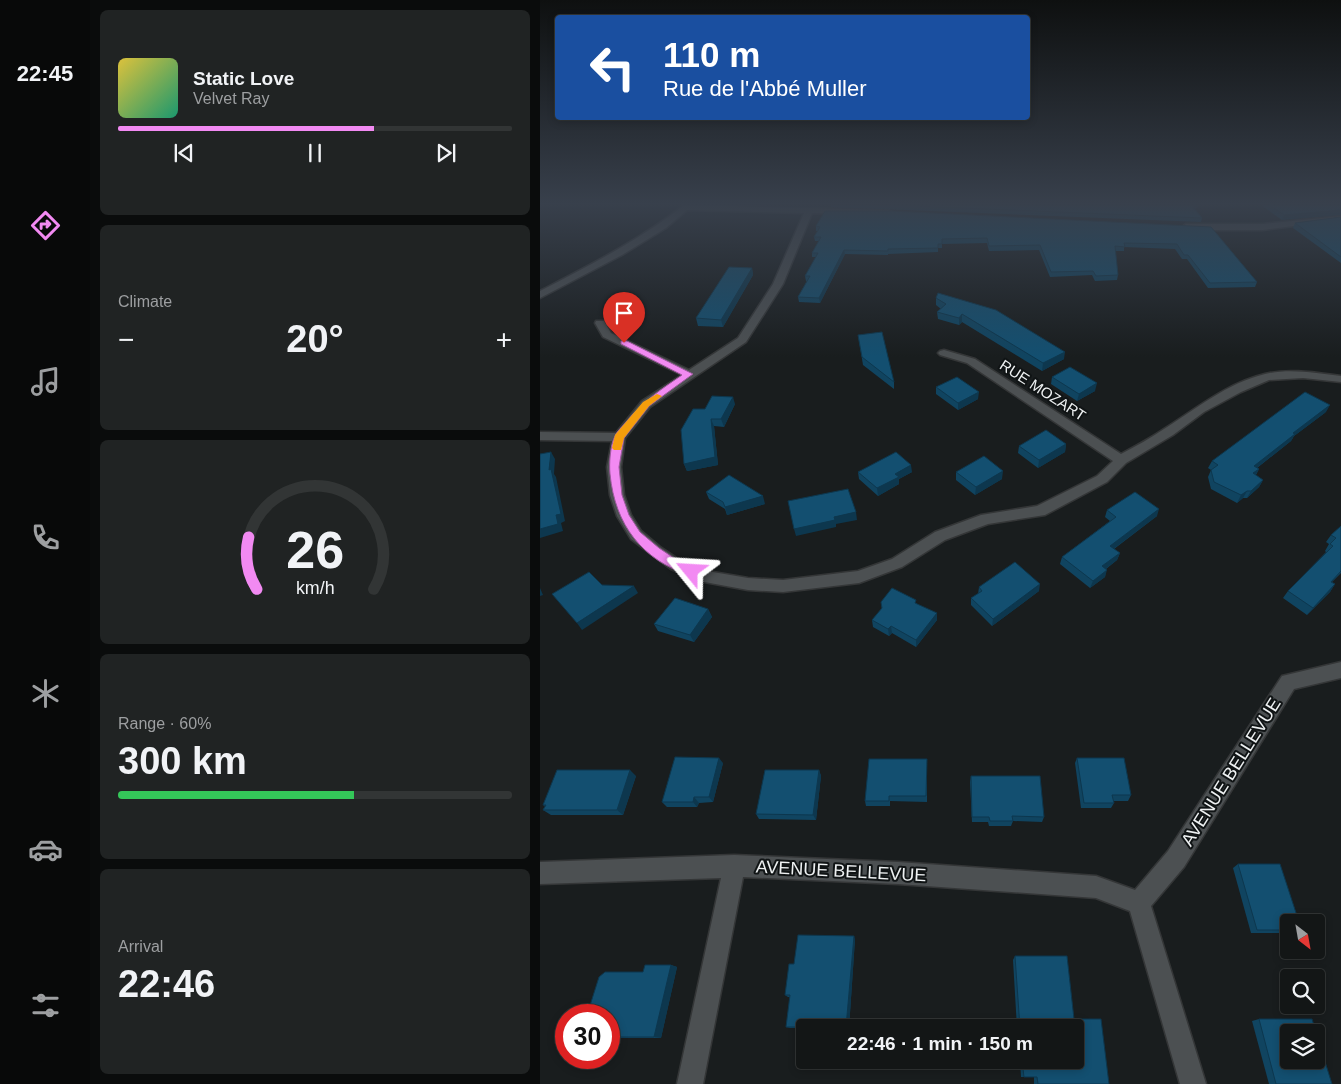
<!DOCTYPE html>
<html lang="en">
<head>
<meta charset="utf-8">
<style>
	:root { --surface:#131616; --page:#202323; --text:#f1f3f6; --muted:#9d9fa1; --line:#323535; --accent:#f28af2 }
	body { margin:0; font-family:Arial,sans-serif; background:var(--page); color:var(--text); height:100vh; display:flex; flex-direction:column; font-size:19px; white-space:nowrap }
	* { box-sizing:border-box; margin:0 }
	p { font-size:16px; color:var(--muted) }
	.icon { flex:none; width:28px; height:28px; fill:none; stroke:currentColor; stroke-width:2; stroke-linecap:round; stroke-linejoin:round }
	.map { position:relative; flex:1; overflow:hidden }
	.side { display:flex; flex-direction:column; gap:10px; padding:10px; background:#0a0c0c; width:450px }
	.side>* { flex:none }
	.banner { position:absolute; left:15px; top:15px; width:475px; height:105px; border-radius:5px; box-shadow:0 2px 8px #0003,0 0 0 1px var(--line); background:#1a4fa0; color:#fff; overflow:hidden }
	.needle { width:32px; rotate:149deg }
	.buttons { position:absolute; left:740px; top:914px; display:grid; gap:10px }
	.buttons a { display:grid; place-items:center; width:45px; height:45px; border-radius:5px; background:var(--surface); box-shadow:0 2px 8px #0003,0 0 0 1px var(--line); font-size:25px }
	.speed { position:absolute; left:15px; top:1004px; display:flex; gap:10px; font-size:25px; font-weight:700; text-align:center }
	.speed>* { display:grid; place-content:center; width:65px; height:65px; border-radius:50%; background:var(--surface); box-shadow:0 2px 8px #0003,0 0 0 1px var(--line); line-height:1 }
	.speed .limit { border:8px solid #d22; background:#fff; color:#111 }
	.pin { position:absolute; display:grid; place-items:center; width:42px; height:42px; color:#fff; margin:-51px -21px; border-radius:50% 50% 50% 0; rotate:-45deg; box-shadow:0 0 5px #0007 }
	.pin .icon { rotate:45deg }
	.me { position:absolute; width:55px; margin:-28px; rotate:297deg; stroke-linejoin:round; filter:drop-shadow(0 0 4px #0008) }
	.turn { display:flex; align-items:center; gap:18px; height:105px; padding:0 25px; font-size:22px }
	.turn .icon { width:65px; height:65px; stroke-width:2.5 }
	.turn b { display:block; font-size:35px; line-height:42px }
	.big { font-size:38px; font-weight:700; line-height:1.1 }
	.side .card { flex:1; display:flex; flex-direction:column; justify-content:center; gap:8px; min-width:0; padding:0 18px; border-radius:8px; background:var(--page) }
	.side .dial { align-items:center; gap:0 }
	.dial svg { height:130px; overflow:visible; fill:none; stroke:var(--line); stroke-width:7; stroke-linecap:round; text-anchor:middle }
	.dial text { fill:var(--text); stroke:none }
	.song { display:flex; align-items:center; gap:15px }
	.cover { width:60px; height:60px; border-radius:8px; background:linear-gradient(135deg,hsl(50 70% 55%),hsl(160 70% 35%)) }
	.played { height:5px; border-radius:2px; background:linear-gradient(90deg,var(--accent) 65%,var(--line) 65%) }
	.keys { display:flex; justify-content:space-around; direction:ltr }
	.heat { display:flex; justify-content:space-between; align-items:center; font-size:28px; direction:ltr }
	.charge { height:8px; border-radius:4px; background:linear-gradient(90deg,#34c759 60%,var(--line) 0) }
	.trip { position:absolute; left:256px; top:1019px; width:288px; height:50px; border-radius:5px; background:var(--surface); box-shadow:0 2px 8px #0003,0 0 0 1px var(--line); font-weight:700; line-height:50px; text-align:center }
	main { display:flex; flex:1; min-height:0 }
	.tab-bar { display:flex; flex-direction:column; width:90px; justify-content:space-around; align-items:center; background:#080909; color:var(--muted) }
	.tab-bar .icon { width:35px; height:35px }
	.tab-bar .on { color:var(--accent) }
	.tab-bar b { font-size:22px; color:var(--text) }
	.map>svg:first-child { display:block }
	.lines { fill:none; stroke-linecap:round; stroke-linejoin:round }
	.street-casing { stroke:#343637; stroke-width:3 }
	.street { fill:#4c5052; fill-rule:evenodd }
	.wall { fill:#104460 }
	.shaded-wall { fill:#0d374e }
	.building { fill:#134f70; stroke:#0d374e }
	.route { fill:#f28af2; stroke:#9d5a9d }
	.slow { fill:#f59e0b }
	.labels { text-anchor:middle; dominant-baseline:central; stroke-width:4; stroke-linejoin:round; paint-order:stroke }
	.street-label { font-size:15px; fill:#eef1f2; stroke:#101415 }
	.near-street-label { font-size:18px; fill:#eef1f2; stroke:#101415 }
</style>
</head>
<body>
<main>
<nav class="tab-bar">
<b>22:45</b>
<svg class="icon on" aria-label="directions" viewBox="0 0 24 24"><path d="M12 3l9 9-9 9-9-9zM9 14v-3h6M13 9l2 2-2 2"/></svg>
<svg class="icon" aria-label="music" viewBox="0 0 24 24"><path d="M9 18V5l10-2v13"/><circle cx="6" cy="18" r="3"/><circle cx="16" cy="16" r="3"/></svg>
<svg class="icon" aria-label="phone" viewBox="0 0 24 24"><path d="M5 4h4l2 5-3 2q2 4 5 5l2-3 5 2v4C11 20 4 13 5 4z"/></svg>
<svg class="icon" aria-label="climate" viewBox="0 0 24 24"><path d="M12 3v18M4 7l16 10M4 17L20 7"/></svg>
<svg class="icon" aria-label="car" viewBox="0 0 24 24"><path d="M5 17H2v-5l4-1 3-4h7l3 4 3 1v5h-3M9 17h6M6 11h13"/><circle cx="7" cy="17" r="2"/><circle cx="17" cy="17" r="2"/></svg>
<svg class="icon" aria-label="filters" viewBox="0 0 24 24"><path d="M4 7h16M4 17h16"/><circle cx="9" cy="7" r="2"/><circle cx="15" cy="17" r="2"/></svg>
</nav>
<section class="side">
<div class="card">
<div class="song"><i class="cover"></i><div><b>Static Love</b><p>Velvet Ray</p></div></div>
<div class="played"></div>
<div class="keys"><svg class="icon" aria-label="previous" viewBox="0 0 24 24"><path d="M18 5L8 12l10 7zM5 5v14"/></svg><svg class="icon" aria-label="pause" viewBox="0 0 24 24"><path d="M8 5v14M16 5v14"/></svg><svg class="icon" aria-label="next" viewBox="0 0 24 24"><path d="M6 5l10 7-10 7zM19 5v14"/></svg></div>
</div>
<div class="card"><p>Climate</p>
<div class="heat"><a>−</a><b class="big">20°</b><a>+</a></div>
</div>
<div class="card dial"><svg viewBox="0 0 100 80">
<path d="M14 69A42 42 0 1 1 86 69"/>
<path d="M14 69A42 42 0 0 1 9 37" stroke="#f28af2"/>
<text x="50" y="56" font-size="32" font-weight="700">26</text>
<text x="50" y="72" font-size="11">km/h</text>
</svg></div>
<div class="card"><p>Range · 60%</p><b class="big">300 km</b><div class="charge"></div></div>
<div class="card"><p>Arrival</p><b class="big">22:46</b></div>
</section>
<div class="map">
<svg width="801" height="1084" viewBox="0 0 801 1084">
	<rect width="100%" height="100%" fill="#191d1e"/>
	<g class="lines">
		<g class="street-casing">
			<g id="street">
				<path d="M144,205L348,210L352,212L348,214L272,213L243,284L206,342L110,407L85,438L81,467L84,495L91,515L101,531L120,547L141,561L167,571L208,578L243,580L318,571L352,559L395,532L441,515L497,506L557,476L573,461L427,363L400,355L398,353L400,351L404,350L435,359L581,454C596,446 611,438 624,429C656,409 687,383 725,374C749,368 777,373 801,376V382L763,378L729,380L701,392L664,412L633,435L586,463L567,482L505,515L448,524L405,540L362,567L319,583L243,592L208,590L159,581L131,569L91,539L77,516L70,495L67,467L72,441L0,440V432L76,433L102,401L142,375L63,337L55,323L56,321H64L71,333L149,370L198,338L233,284L264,213L147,210L126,228L82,255L0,298V291C50,265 100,240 144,205Z"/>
				<polygon points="801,216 801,220 723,230 646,230 642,227 646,224 723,224"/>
				<polygon points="801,662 801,678 754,689 644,867 611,906 666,1084 640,1084 590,911 556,898 358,884 203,877 163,1084 137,1084 181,878 0,884 0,862 194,855 358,862 556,876 595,890 628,851 742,676"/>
			</g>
		</g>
		<use href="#street" class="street"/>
	</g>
	<g class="wall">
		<polygon points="291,205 659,205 655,209 662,218 661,222 291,207"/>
		<polygon points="721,205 801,205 742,220"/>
		<polygon points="801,217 801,263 753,228 755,223"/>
		<polygon points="276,226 671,227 717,282 715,287 668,288 647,259 642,259 635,249 584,247 584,251 575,251 578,275 577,280 555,281 552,275 510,277 499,250 449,251 447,243 402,244 402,248 398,248 398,252 348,254 348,255 305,254 280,303 259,302 258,297 267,281 266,281 265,276 276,257 272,257 272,253 279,241 275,241 274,237 278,231 276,231"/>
		<polygon points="212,268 213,275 183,327 158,326 156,318"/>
		<polygon points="396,298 524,359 502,371 422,322 419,325 398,319 397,312 401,309 396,305"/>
		<polygon points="318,335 354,382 354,389 323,365"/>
		<polygon points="512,377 555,391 537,401 511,384"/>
		<polygon points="396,387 438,399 418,410 396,394"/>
		<polygon points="195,404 184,427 174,426 178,465 147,471 144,464 165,409"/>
		<polygon points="786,412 754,436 751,441 717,468 719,469 716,475 723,480 719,487 707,498 703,498 697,503 671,489 668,477 671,470 668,468 672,461"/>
		<polygon points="526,444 525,452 498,468 478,453 479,446"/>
		<polygon points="318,472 372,472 359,479 359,484 338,496 319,479"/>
		<polygon points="416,472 462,479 435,495 416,480"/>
		<polygon points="166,492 225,504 187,515 185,509 169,499"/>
		<polygon points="567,510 617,516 574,549 580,553 577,560 566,569 565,577 550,588 520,564 522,557 570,521 565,517"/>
		<polygon points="801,526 801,573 792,582 795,584 790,592 767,615 743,598 748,591 786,552 785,551 789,544 786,542 791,535"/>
		<polygon points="439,587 499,591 452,626 431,605 431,598 438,594"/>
		<polygon points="341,602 376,603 397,620 376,647 352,633 349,636 333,627 332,620 342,609"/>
		<polygon points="168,609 172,617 154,642 118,631 114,624"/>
		<polygon points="537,758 591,795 588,801 573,801 574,803 571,808 541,808 535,763"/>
		<polygon points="183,763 173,802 159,803 157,807 127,807 122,802"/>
		<polygon points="387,764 387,802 350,801 350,806 326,806 325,801"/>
		<polygon points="279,770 281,776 276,820 219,819 216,814"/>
		<polygon points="96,776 83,815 11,815 3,810 5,806 3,805"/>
		<polygon points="431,776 504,817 502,822 473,821 471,826 449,826 448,822 432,822 430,782"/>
		<polygon points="698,864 749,922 749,933 711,933 693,868"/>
		<polygon points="315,939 309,1028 250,1028 246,1027 250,997 248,997 245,995 254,964"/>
		<polygon points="475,956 534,1019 569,1084 494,1084 494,1077 481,1077 480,1060 535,1060 535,1028 477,1028 473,960"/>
		<polygon points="131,965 137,967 121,1038 69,1038 69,1015 103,972"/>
		<polygon points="719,1019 792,1084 729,1084 712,1021"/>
	</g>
	<g class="shaded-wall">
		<polygon points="656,205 659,205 652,211 653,207"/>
		<polygon points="801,210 801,215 742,220 744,215"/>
		<polygon points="304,250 305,254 280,303 279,298"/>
		<polygon points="212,268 213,275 183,327 181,320"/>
		<polygon points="422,314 422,322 419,325 419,318"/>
		<polygon points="525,352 524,359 502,371 503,363"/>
		<polygon points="557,383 555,391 537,401 539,394"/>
		<polygon points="439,392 438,399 418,410 418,403"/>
		<polygon points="193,397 195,404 184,427 181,419"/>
		<polygon points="790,405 786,412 754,436 751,441 710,473 714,466 753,433"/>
		<polygon points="171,419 174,426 178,465 147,471 144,464"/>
		<polygon points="526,444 525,452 498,468 499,460"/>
		<polygon points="11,452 15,459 14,474 16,477 25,521 21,523 23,531 0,538 0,529 9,470"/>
		<polygon points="371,465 372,472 359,479 359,484 338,496 337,488 355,474"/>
		<polygon points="719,469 715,476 713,473"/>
		<polygon points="463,471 462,479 435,495 436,487"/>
		<polygon points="723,480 719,487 707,498 711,491"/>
		<polygon points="707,491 703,498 697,503 701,495"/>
		<polygon points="223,496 225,504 187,515 185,507"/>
		<polygon points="619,509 617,516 568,553 570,546"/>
		<polygon points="316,512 317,520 296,524 296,527 256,536 254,529 294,517"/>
		<polygon points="580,553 577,560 560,573 562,566"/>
		<polygon points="567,570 565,577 550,588 553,581"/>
		<polygon points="500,584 499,591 452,626 453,619"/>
		<polygon points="795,584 790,592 767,615 773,608"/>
		<polygon points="94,586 98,593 42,630 37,623"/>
		<polygon points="0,588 3,595 0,596"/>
		<polygon points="168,609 172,617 154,642 150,635"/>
		<polygon points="397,613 397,620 376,647 376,640"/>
		<polygon points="351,626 352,633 349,636 348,629"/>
		<polygon points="179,758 183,763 173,802 169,797"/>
		<polygon points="90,770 96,776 83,815 77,810"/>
		<polygon points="279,770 281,776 276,820 273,815"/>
		<polygon points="154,797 159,803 157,807 153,802"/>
		<polygon points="314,936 315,939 309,1028 307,1028 306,1027"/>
		<polygon points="131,965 137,967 121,1038 114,1037"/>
	</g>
	<g class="building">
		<polygon points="351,205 656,205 653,207 662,218"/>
		<polygon points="730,205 801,205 801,210 744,215"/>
		<polygon points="285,211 351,211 671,227 717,282 670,283 648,255 644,255 637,244 584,243 585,247 575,246 578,275 556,276 553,271 511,272 500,245 449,246 447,238 402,239 402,244 398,244 398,248 348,249 348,251 304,250 279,298 258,297 270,276 265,276 278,253 272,253 281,237 274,237 280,227 276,226"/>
		<polygon points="801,217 801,257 755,223"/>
		<polygon points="189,267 212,268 181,320 156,318"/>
		<polygon points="398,293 456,310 525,352 503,363 422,314 419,318 397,312 406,304 396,298"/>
		<polygon points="342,332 354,382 322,357 318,335"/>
		<polygon points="530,367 557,383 539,394 512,377"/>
		<polygon points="417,377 439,392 418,403 396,387"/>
		<polygon points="765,392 790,405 753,433 755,434 714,466 719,469 713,473 723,480 711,491 707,491 701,495 674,482 671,470 678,465 672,461"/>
		<polygon points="172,396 193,397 181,419 171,419 175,457 144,464 141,430 153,409 165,409"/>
		<polygon points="506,430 526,444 499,460 479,446"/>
		<polygon points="11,452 9,470 11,469 21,514 16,515 18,524 0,529 0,454"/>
		<polygon points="356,452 371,465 355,474 359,477 337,488 318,472"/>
		<polygon points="444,456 463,471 436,487 416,472"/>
		<polygon points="189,475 223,496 185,507 183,502 166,492"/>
		<polygon points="308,489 316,512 294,517 295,520 254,529 248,501"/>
		<polygon points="595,492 619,509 570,546 580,553 562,566 567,570 553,581 522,557 576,517 567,510"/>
		<polygon points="801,526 801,571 791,582 795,584 773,608 748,591 793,546 790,544 796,538 791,535"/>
		<polygon points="475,562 500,584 453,619 431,598 442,591 439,587"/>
		<polygon points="49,572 62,585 94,586 37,623 12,594"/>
		<polygon points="352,588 376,600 375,603 397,613 376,640 351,626 348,629 332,620 342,608 341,602"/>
		<polygon points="135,598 168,609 150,635 114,624"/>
		<polygon points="135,757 179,758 169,797 154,797 153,802 122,802"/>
		<polygon points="537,758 584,758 591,795 572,795 574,803 544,803"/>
		<polygon points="329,759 387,759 386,796 349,796 349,801 325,801"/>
		<polygon points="17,770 90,770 77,810 3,810 6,805 3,805"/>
		<polygon points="225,770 279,770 273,815 216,814"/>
		<polygon points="431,776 500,776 504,817 472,816 473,821 450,821 449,817 432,817"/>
		<polygon points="698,864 740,864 759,922 749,922 749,930 717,930"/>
		<polygon points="258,935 314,936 306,1027 246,1027 250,995 245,995 249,964 254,964"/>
		<polygon points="475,956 527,956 534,1019 561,1019 569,1084 498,1084 497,1077 484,1077 482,1060 535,1060 535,1028 480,1028"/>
		<polygon points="105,965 131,965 114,1037 69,1037 69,1015 47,1015 59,977 65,972 103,972"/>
		<polygon points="719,1019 772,1019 776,1032 749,1032 749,1060 776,1060 776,1033 792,1084 736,1084"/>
	</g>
	<linearGradient id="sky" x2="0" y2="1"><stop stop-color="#0e1010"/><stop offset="0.57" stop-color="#38404c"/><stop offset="1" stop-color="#38404c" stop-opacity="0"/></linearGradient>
	<rect width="801" height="357" fill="url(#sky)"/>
	<path class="route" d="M81,341H87L153,374L109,406L84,438L79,467L82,495L89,515L100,532L119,548L140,562L155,568L157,571L155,575L151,576C102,560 75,525 70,474C69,464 70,446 75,436C77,431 83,426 87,421C105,400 120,390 142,375L81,344Z"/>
	<polygon class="slow" points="117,394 122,396 109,406 84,438 81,450 74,450 72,448 75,435 103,402"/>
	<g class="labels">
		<g class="street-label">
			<text transform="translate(503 390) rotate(33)">RUE MOZART</text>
		</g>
		<g class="near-street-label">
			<text transform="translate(691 772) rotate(-58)">AVENUE BELLEVUE</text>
			<text transform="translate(301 871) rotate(3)">AVENUE BELLEVUE</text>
		</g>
	</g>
</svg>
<div class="buttons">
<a><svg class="needle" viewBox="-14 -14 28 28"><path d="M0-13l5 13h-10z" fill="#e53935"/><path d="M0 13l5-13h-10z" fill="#9d9fa1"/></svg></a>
<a><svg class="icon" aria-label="search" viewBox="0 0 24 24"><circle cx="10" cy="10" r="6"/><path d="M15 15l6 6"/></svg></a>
<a><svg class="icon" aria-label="layers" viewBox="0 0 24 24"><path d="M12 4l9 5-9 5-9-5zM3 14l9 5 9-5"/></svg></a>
</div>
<div class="speed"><div class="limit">30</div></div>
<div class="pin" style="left:84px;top:343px;background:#d93025"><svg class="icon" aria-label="arrive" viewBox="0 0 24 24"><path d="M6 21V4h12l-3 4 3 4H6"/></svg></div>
<svg class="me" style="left:151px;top:571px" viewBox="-20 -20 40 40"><path d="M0-17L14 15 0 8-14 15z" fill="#f28af2" stroke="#fff" stroke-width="4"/></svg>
<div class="trip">22:46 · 1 min · 150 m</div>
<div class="banner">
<div class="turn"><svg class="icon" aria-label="left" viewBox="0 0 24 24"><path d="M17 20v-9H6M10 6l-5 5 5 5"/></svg><div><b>110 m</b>Rue de l'Abbé Muller</div></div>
</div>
</div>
</main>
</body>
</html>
